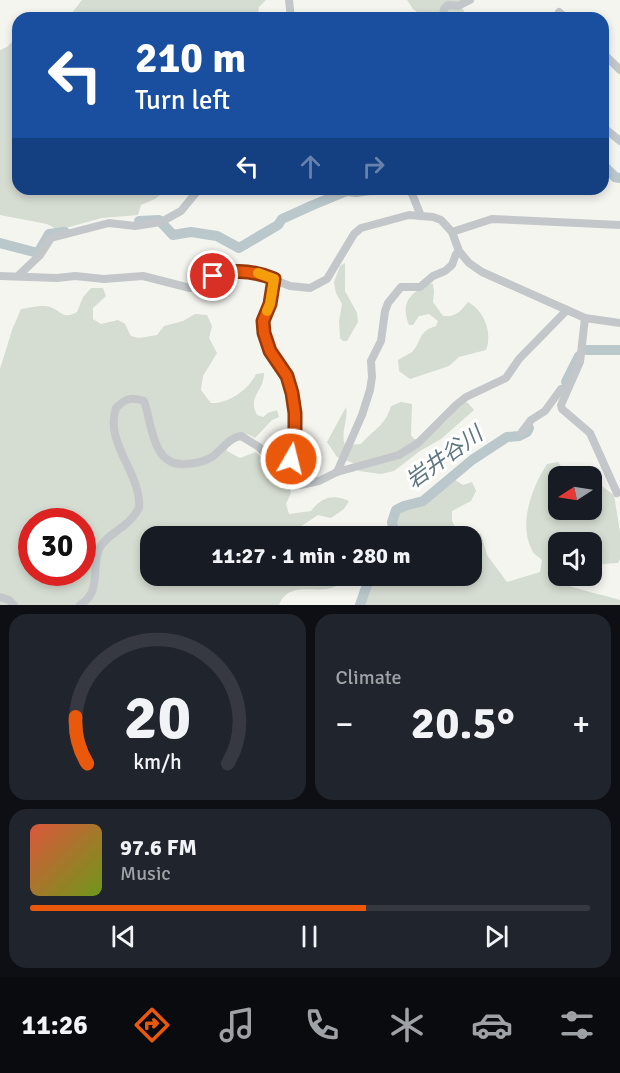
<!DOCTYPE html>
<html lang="en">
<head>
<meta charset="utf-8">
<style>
	:root { --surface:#171b24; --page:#20242c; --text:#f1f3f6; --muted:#9ea1a6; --line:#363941; --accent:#ea580c }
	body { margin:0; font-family:Signika,"Noto Sans JP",sans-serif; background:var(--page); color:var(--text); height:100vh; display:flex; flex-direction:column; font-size:22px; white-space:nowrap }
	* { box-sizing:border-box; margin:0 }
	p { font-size:20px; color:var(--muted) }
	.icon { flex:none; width:33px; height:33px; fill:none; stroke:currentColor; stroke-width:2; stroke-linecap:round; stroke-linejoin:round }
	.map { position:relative; height:605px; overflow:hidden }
	.drawer { display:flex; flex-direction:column; gap:9px; padding:9px; background:#0d0f14; flex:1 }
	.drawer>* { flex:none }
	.banner { position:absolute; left:12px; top:12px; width:597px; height:183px; border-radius:18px; box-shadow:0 3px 9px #0003; background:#1a4fa0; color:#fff; overflow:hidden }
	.needle { width:39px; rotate:258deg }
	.fabs { position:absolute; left:548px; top:466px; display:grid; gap:12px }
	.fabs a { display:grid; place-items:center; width:54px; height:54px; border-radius:12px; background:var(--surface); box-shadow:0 3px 9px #0003; font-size:30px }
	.speed { position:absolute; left:18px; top:508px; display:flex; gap:12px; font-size:30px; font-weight:700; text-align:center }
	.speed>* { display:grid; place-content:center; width:78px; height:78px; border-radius:50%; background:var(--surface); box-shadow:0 3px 9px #0003; line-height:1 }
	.speed .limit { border:9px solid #d22; background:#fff; color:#111 }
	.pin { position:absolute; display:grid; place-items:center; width:51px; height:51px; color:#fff; margin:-26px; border:3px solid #fff; border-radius:50%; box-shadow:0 2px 6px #0007 }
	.me { position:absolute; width:66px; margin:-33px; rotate:8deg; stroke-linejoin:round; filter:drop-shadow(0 0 4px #0008) }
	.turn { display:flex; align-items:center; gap:21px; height:126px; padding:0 24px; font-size:27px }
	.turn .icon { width:78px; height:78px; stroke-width:2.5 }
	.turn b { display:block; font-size:42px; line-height:51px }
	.lanes { display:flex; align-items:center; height:57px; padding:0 24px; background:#0003; justify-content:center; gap:30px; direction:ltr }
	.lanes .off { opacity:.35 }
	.big { font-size:45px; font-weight:700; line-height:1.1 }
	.drawer .card { flex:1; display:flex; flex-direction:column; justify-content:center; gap:9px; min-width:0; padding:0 21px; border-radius:18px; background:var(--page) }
	.drawer .dial { align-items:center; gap:0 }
	.dial svg { height:156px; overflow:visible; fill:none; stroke:var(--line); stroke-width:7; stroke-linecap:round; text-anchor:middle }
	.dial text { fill:var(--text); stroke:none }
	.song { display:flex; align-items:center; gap:18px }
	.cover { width:72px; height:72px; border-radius:9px; background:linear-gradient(135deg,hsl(10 70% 55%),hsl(80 70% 35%)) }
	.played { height:6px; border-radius:3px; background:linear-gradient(90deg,var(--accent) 60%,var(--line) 60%) }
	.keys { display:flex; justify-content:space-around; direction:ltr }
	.heat { display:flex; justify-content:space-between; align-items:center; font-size:33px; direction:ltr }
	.drawer .tiles { flex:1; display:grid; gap:9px; grid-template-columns:1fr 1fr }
	.card:last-child { grid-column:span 2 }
	.trip { position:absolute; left:140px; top:526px; width:342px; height:60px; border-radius:18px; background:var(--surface); box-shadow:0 3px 9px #0003; font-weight:700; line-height:60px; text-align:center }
	.tabs { display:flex; height:96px; justify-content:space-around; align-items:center; background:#090b0e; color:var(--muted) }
	.tabs .icon { width:42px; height:42px }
	.tabs .on { color:var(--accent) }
	.tabs b { font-size:27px; color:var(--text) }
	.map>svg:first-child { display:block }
	.green { fill:#d5dcd1; fill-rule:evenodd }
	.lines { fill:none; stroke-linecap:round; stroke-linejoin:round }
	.river { stroke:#bac7cb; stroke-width:10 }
	.minor { stroke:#c4c7ca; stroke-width:8 }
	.route-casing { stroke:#983908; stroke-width:15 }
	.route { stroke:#ea580c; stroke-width:10 }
	.slow { stroke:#f59e0b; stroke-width:10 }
	.labels { text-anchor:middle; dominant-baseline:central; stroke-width:6; stroke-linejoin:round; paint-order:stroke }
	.water-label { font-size:22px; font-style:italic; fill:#5e7780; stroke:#fff }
</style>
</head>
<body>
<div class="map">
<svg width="620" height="605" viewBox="0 0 620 605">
	<rect width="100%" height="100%" fill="#f5f5f0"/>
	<g class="green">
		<polygon points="82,0 266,0 259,7 257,18 55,18 71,14"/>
		<polygon points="407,0 462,0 459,3 467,16 471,18 425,18 413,9"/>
		<polygon points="18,36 18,189 167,189 155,199 141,205 138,215 102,218 58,230 47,224 0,215 0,50 7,47"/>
		<polygon points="345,263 345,291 357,313 358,322 347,341 343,341 340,338 339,321 342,304 336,293 334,282 340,266"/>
		<path d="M429,283L433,284L434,291L433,302L443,316C456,317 460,312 468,302C484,310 493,334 486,350L459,357L449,366L410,379L399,371L398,360C402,357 408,355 412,352C423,340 417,332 436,326L438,321L429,314L419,316L413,325H409C400,302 410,294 429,283Z"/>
		<path d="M91,288H103L106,296L93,308V319L101,324L118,320L125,324L131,336L139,338L157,335L164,326L183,321L195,314L207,315L212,326L209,338L217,353L203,376L201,390L211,403C229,404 249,389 256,374L264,373C264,392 247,396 257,415L263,417L268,413L277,410L279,417L272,420L255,438C243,431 237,433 226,442L227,451L240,458L256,452L288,484L291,493L286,504L289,514L311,511C320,498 333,493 349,501L344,509L331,518L318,515L300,527L299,537H150V576H345C343,579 342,582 339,584C322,598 290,577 279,605H0V369L12,330L21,309C29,308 42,304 50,307C62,311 62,320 77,312L83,297ZM32,522H82V573H32Z"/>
		<path d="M401,402L412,404L411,435L414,439H424L446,421L461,404L467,402L474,410L441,439L420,451L394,471L381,474L359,471L353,463L337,457L327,442L346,407C349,419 340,432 345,445L361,444C374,429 385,426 391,406Z"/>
		<path d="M558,462L564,470L579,472L589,477H558V510H591V478L614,495L620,532V559L618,563L603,564L596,569L591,567V543H558V576H563L564,584C582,591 601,594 620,600V605H363L368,589L380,576H471V537H398L396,526L398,512L407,507L425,503L455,480L463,485L472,482L476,491L471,501L452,511V521L459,534H481L487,555L507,582L540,572L542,560C539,557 533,554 532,550C518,524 532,487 547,464Z"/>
	</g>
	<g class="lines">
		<g class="river">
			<polyline points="603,165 615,177 620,178"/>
			<polyline points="139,221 159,220 173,235 191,232 217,236 239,248 278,225 282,219 313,205 347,191 356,192 376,189"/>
			<polyline points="0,243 38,253 49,234 65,232"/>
			<polyline points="586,350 620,350"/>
			<polyline points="566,382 579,356"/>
			<polyline points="395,537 392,522 396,510 404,506 423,501 472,460 507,437 519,436 527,432 529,428"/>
			<polyline points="360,605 367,585 374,576"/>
		</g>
		<g class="minor">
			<polyline points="289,0 291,18"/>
			<polyline points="559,12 566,18"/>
			<polyline points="442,18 444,9 448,5 458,6 470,0"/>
			<polyline points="603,53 620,70"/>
			<polyline points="603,127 620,141"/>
			<polyline points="410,189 421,216"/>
			<polyline points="452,232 492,219 620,225"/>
			<polyline points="19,275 40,255 51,238 109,223 135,226 161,222 181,211 199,189"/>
			<polyline points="0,276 57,278 75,276 104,279 143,276 190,288 222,273 254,272 290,286 310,288 327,279 354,234 361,228 409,215 433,217 441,220 452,232 459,251 469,263 482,272 585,318 620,323"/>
			<polyline points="274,279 270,304 263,321 263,333 270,351 287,376 292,393 295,413 295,432 291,450 292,466 297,474 308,483"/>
			<polyline points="585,318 580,362 561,405 562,409 590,433 617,493"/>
			<polyline points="522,432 531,420 545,411 561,389 568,388"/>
			<polyline points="337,472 362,415 370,390 372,377 371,361 381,341 385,311 388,303 401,287 420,287 433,276 445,271 452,265 456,254 459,251"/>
			<polyline points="0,597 9,600 14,605"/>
			<path d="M80,605C102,592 91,568 99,549C104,538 118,531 127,523C132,519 136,513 139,508C142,474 104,443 116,408C125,399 131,396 144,401C152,423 152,467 185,464C195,464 203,462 212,457C222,450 228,438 241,436L259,447L294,484L300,485L319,481L337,472L399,455L418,443L456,405L466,397L506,378L519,359L567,310"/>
		</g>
	</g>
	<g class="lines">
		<g class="route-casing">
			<path id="route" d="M213,276C233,269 255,271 274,279L270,304L263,321L264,333L270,351L287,376L292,393L295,413V432L291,459"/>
		</g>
		<use href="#route" class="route"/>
		<polyline class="slow" points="258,273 274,279 270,304 267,311"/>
	</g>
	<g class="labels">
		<g class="water-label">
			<text transform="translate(444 457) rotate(-36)">岩井谷川</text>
		</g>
	</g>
</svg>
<div class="fabs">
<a><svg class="needle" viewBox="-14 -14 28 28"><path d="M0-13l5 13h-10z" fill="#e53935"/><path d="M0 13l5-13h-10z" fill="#9ea1a6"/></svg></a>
<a><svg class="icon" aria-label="sound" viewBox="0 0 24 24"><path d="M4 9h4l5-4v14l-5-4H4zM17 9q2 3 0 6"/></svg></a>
</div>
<div class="speed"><div class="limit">30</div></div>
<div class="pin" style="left:213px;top:276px;background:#d93025"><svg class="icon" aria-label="arrive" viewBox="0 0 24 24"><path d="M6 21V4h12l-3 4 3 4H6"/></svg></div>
<svg class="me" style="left:291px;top:459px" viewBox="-20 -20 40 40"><circle r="17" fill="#ea580c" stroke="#fff" stroke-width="3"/><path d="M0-11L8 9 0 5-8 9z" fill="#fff"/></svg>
<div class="trip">11:27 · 1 min · 280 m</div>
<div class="banner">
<div class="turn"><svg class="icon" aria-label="left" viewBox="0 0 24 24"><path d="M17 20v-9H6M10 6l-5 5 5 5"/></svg><div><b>210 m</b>Turn left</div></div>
<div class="lanes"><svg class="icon" aria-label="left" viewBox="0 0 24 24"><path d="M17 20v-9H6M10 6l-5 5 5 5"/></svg><svg class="icon off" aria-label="ahead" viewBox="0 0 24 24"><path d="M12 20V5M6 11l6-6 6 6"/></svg><svg class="icon off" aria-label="right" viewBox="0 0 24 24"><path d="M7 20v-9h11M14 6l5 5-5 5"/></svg></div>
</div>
</div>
<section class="drawer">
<div class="tiles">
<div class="card dial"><svg viewBox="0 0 100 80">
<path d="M14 69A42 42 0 1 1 86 69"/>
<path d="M14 69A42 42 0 0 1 8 45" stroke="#ea580c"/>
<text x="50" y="56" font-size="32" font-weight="700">20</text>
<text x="50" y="72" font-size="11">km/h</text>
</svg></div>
<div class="card"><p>Climate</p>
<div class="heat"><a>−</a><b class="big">20.5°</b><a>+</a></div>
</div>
<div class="card">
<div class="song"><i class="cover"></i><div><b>97.6 FM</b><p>Music</p></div></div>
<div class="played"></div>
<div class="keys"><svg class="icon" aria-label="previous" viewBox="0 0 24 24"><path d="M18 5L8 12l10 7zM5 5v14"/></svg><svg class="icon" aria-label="pause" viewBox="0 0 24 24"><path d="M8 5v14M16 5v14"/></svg><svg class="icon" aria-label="next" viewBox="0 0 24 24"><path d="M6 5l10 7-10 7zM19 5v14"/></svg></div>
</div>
</div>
</section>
<nav class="tabs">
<b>11:26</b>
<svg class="icon on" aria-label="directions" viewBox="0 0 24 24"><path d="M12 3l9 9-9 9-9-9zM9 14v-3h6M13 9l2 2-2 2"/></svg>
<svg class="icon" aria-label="music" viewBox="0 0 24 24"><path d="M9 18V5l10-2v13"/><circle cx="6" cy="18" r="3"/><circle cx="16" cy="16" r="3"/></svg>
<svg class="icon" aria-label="phone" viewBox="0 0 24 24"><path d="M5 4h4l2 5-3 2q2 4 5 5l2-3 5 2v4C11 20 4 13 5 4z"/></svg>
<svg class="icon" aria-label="climate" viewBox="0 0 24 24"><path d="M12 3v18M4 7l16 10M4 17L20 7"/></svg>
<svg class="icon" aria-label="car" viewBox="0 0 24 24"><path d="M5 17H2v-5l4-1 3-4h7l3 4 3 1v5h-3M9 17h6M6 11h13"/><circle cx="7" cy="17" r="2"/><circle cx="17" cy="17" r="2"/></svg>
<svg class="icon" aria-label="filters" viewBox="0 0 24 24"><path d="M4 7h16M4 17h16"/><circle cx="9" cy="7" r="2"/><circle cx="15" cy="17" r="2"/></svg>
</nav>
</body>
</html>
